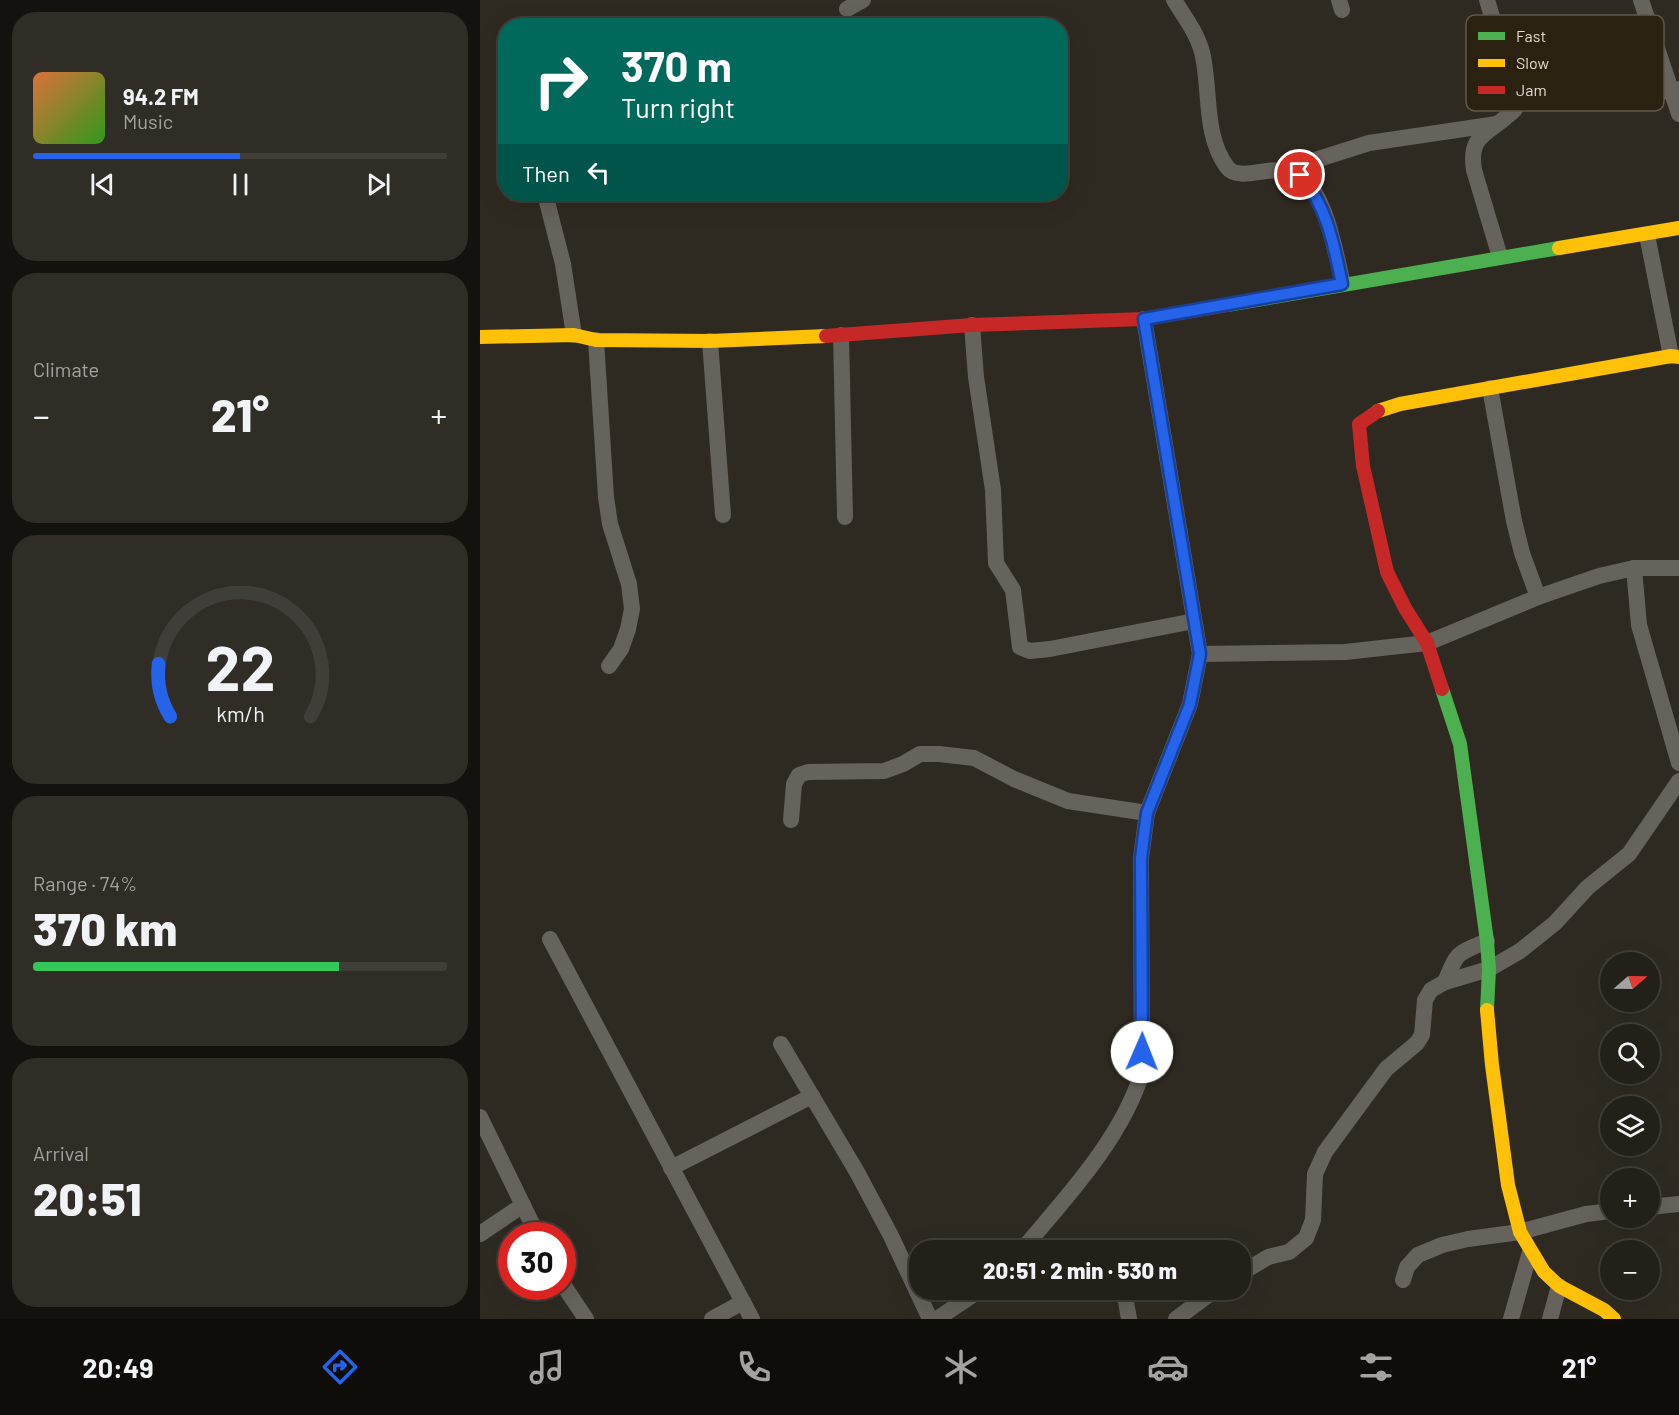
<!DOCTYPE html>
<html lang="en">
<head>
<meta charset="utf-8">
<style>
	:root { --surface:#232019; --page:#2f2d26; --text:#f1f3f6; --muted:#a3a3a2; --line:#403e38; --accent:#2563eb }
	body { margin:0; font-family:Barlow,sans-serif; background:var(--page); color:var(--text); height:100vh; display:flex; flex-direction:column; font-size:22px; white-space:nowrap }
	* { box-sizing:border-box; margin:0 }
	p { font-size:20px; color:var(--muted) }
	.icon { flex:none; width:33px; height:33px; fill:none; stroke:currentColor; stroke-width:2; stroke-linecap:round; stroke-linejoin:round }
	.map { position:relative; flex:1; overflow:hidden }
	.panel { display:flex; flex-direction:column; gap:12px; padding:12px; background:#13120e; width:480px }
	.panel>* { flex:none }
	.banner { position:absolute; left:18px; top:18px; width:570px; height:183px; border-radius:24px; box-shadow:0 6px 24px #0002,0 0 0 2px var(--line); background:#00695c; color:#fff; overflow:hidden }
	.needle { width:39px; rotate:70deg }
	.tools { position:absolute; left:1120px; top:952px; display:grid; gap:12px }
	.tools a { display:grid; place-items:center; width:60px; height:60px; border-radius:50%; background:var(--surface); box-shadow:0 6px 24px #0002,0 0 0 2px var(--line); font-size:30px }
	.speed { position:absolute; left:18px; top:1222px; display:flex; gap:12px; font-size:30px; font-weight:700; text-align:center }
	.speed>* { display:grid; place-content:center; width:78px; height:78px; border-radius:50%; background:var(--surface); box-shadow:0 6px 24px #0002,0 0 0 2px var(--line); line-height:1 }
	.speed .limit { border:9px solid #d22; background:#fff; color:#111 }
	.pin { position:absolute; display:grid; place-items:center; width:51px; height:51px; color:#fff; margin:-26px; border:3px solid #fff; border-radius:50%; box-shadow:0 2px 6px #0007 }
	.me { position:absolute; width:66px; margin:-33px; rotate:1deg; stroke-linejoin:round; filter:drop-shadow(0 0 4px #0008) }
	.turn { display:flex; align-items:center; gap:21px; height:126px; padding:0 24px; font-size:27px }
	.turn .icon { width:78px; height:78px; stroke-width:2.5 }
	.turn b { display:block; font-size:42px; line-height:51px }
	.then { display:flex; align-items:center; height:57px; padding:0 24px; background:#0003; gap:12px; font-size:22px }
	.big { font-size:45px; font-weight:800; line-height:1.1 }
	.panel .card { flex:1; display:flex; flex-direction:column; justify-content:center; gap:9px; min-width:0; padding:0 21px; border-radius:24px; background:var(--page) }
	.panel .dial { align-items:center; gap:0 }
	.dial svg { height:156px; overflow:visible; fill:none; stroke:var(--line); stroke-width:7; stroke-linecap:round; text-anchor:middle }
	.dial text { fill:var(--text); stroke:none }
	.song { display:flex; align-items:center; gap:18px }
	.cover { width:72px; height:72px; border-radius:9px; background:linear-gradient(135deg,hsl(20 70% 55%),hsl(110 70% 35%)) }
	.played { height:6px; border-radius:3px; background:linear-gradient(90deg,var(--accent) 50%,var(--line) 50%) }
	.keys { display:flex; justify-content:space-around; direction:ltr }
	.heat { display:flex; justify-content:space-between; align-items:center; font-size:33px; direction:ltr }
	.charge { height:9px; border-radius:4px; background:linear-gradient(90deg,#34c759 74%,var(--line) 0) }
	.trip { position:absolute; left:429px; top:1240px; width:342px; height:60px; border-radius:24px; background:var(--surface); box-shadow:0 6px 24px #0002,0 0 0 2px var(--line); font-weight:800; line-height:60px; text-align:center }
	.tab-bar { display:flex; height:96px; justify-content:space-around; align-items:center; background:#0e0d0a; color:var(--muted) }
	.tab-bar .icon { width:42px; height:42px }
	.tab-bar .current { color:var(--accent) }
	.tab-bar b { font-size:27px; color:var(--text) }
	main { display:flex; flex:1; min-height:0 }
	.map>svg:first-child { display:block }
	.lines { fill:none; stroke-linecap:round; stroke-linejoin:round }
	.street { stroke:#66625c; stroke-width:16 }
	.fast { stroke:#4caf50; stroke-width:14 }
	.slow { stroke:#ffc107; stroke-width:14 }
	.jam { stroke:#c62828; stroke-width:14 }
	.route-casing { stroke:#184099; stroke-width:15 }
	.route { stroke:#2563eb; stroke-width:10 }
	.key { fill:#2b2111; stroke:#62584a; stroke-width:1.5 }
	.key-label { font-size:16px; fill:#e1dad0 }
</style>
</head>
<body>
<main>
<section class="panel">
<div class="card">
<div class="song"><i class="cover"></i><div><b>94.2 FM</b><p>Music</p></div></div>
<div class="played"></div>
<div class="keys"><svg class="icon" aria-label="previous" viewBox="0 0 24 24"><path d="M18 5L8 12l10 7zM5 5v14"/></svg><svg class="icon" aria-label="pause" viewBox="0 0 24 24"><path d="M8 5v14M16 5v14"/></svg><svg class="icon" aria-label="next" viewBox="0 0 24 24"><path d="M6 5l10 7-10 7zM19 5v14"/></svg></div>
</div>
<div class="card"><p>Climate</p>
<div class="heat"><a>−</a><b class="big">21°</b><a>+</a></div>
</div>
<div class="card dial"><svg viewBox="0 0 100 80">
<path d="M14 69A42 42 0 1 1 86 69"/>
<path d="M14 69A42 42 0 0 1 8 42" stroke="#2563eb"/>
<text x="50" y="56" font-size="32" font-weight="700">22</text>
<text x="50" y="72" font-size="11">km/h</text>
</svg></div>
<div class="card"><p>Range · 74%</p><b class="big">370 km</b><div class="charge"></div></div>
<div class="card"><p>Arrival</p><b class="big">20:51</b></div>
</section>
<div class="map">
<svg width="1199" height="1319" viewBox="0 0 1199 1319">
	<rect width="100%" height="100%" fill="#2f2a21"/>
	<g class="lines">
		<g class="street">
			<path d="M694,0C704,16 717,33 722,52C731,88 723,135 747,167C760,185 799,159 820,176C847,196 855,252 863,284"/>
			<polyline points="859,0 862,10"/>
			<polyline points="1007,0 1029,73 1034,81 1040,86 1050,87 1069,97 1193,91 1199,89"/>
			<polyline points="1161,0 1199,114"/>
			<polyline points="367,9 383,0"/>
			<polyline points="807,169 889,143 1017,124"/>
			<polyline points="65,194 83,264 94,335"/>
			<polyline points="1167,235 1191,356"/>
			<path d="M1020,257L994,170C989,138 1003,136 1025,118C1028,115 1033,112 1035,109C1039,102 1039,93 1040,86"/>
			<polyline points="492,325 496,377 513,490 516,563 533,590 540,647 550,651 570,649 714,621"/>
			<polyline points="361,335 365,517"/>
			<polyline points="116,340 126,497 130,524 149,584 152,609 148,629 141,649 129,666"/>
			<polyline points="230,341 243,515"/>
			<polyline points="1010,388 1034,521 1042,553 1058,597"/>
			<polyline points="1154,568 1159,625 1199,763"/>
			<polyline points="720,654 865,652 947,643 1058,597 1119,576 1154,568 1199,568"/>
			<polyline points="311,820 314,784 319,775 328,772 404,771 423,764 440,754 459,754 494,758 534,779 588,801 667,813"/>
			<polyline points="70,939 272,1319"/>
			<path d="M965,982C978,951 976,954 1007,941"/>
			<polyline points="301,1044 377,1172 411,1236 450,1319"/>
			<polyline points="0,1117 58,1236"/>
			<polyline points="191,1168 332,1096"/>
			<polyline points="1170,1207 1199,1204"/>
			<polyline points="0,1234 43,1205"/>
			<path d="M541,1251C585,1199 643,1137 662,1072L661,858L667,813L710,704L720,654L664,319"/>
			<polyline points="760,1274 788,1257 809,1252 826,1238 833,1220 835,1174 845,1152 906,1069 937,1043 942,1035 945,1000 951,990 965,982 1009,969 1040,951 1075,923 1108,887 1149,854 1199,781"/>
			<polyline points="923,1280 927,1267 938,1255 962,1245 988,1239 1040,1232 1106,1214 1131,1211"/>
			<polyline points="82,1283 106,1319"/>
			<polyline points="644,1290 649,1319"/>
			<polyline points="232,1319 263,1302"/>
			<polyline points="457,1319 500,1290"/>
			<polyline points="696,1319 735,1290"/>
			<polyline points="1031,1319 1050,1252"/>
			<polyline points="1070,1319 1079,1286"/>
		</g>
		<g class="fast">
			<polyline points="747,305 1079,248"/>
			<polyline points="962,689 980,744 1007,941 1009,969 1007,1010"/>
		</g>
		<g class="slow">
			<polyline points="1079,248 1199,228"/>
			<polyline points="0,337 94,335 116,340 230,341 346,336"/>
			<polyline points="898,411 920,404 1191,356 1199,357"/>
			<polyline points="1007,1010 1012,1065 1028,1185 1040,1232 1064,1272 1079,1286 1124,1310 1134,1319"/>
		</g>
		<g class="jam">
			<polyline points="346,336 492,325 664,319 747,305"/>
			<polyline points="898,411 879,424 883,466 907,572 925,608 947,643 962,689"/>
		</g>
	</g>
	<g class="lines">
		<g class="route-casing">
			<path id="route" d="M662,1052L661,858L667,813L710,704L720,654L664,319L862,284C854,246 847,205 820,175"/>
		</g>
		<use href="#route" class="route"/>
	</g>
	<rect x="986" y="15" width="198" height="96" rx="9" class="key"/>
	<rect x="998" y="32" width="27" height="8" fill="#4caf50"/>
	<rect x="998" y="59" width="27" height="8" fill="#ffc107"/>
	<rect x="998" y="86" width="27" height="8" fill="#c62828"/>
	<g class="key-label">
		<text x="1036" y="42">Fast</text>
		<text x="1036" y="69">Slow</text>
		<text x="1036" y="96">Jam</text>
	</g>
</svg>
<div class="tools">
<a><svg class="needle" viewBox="-14 -14 28 28"><path d="M0-13l5 13h-10z" fill="#e53935"/><path d="M0 13l5-13h-10z" fill="#a3a3a2"/></svg></a>
<a><svg class="icon" aria-label="search" viewBox="0 0 24 24"><circle cx="10" cy="10" r="6"/><path d="M15 15l6 6"/></svg></a>
<a><svg class="icon" aria-label="layers" viewBox="0 0 24 24"><path d="M12 4l9 5-9 5-9-5zM3 14l9 5 9-5"/></svg></a>
<a>+</a>
<a>−</a>
</div>
<div class="speed"><div class="limit">30</div></div>
<div class="pin" style="left:820px;top:175px;background:#d93025"><svg class="icon" aria-label="arrive" viewBox="0 0 24 24"><path d="M6 21V4h12l-3 4 3 4H6"/></svg></div>
<svg class="me" style="left:662px;top:1052px" viewBox="-20 -20 40 40"><circle r="19" fill="#fff"/><path d="M0-13L10 11 0 6-10 11z" fill="#2563eb"/></svg>
<div class="trip">20:51 · 2 min · 530 m</div>
<div class="banner">
<div class="turn"><svg class="icon" aria-label="right" viewBox="0 0 24 24"><path d="M7 20v-9h11M14 6l5 5-5 5"/></svg><div><b>370 m</b>Turn right</div></div>
<div class="then">Then<svg class="icon" aria-label="left" viewBox="0 0 24 24"><path d="M17 20v-9H6M10 6l-5 5 5 5"/></svg></div>
</div>
</div>
</main>
<nav class="tab-bar">
<b>20:49</b>
<svg class="icon current" aria-label="directions" viewBox="0 0 24 24"><path d="M12 3l9 9-9 9-9-9zM9 14v-3h6M13 9l2 2-2 2"/></svg>
<svg class="icon" aria-label="music" viewBox="0 0 24 24"><path d="M9 18V5l10-2v13"/><circle cx="6" cy="18" r="3"/><circle cx="16" cy="16" r="3"/></svg>
<svg class="icon" aria-label="phone" viewBox="0 0 24 24"><path d="M5 4h4l2 5-3 2q2 4 5 5l2-3 5 2v4C11 20 4 13 5 4z"/></svg>
<svg class="icon" aria-label="climate" viewBox="0 0 24 24"><path d="M12 3v18M4 7l16 10M4 17L20 7"/></svg>
<svg class="icon" aria-label="car" viewBox="0 0 24 24"><path d="M5 17H2v-5l4-1 3-4h7l3 4 3 1v5h-3M9 17h6M6 11h13"/><circle cx="7" cy="17" r="2"/><circle cx="17" cy="17" r="2"/></svg>
<svg class="icon" aria-label="filters" viewBox="0 0 24 24"><path d="M4 7h16M4 17h16"/><circle cx="9" cy="7" r="2"/><circle cx="15" cy="17" r="2"/></svg>
<b>21°</b>
</nav>
</body>
</html>
